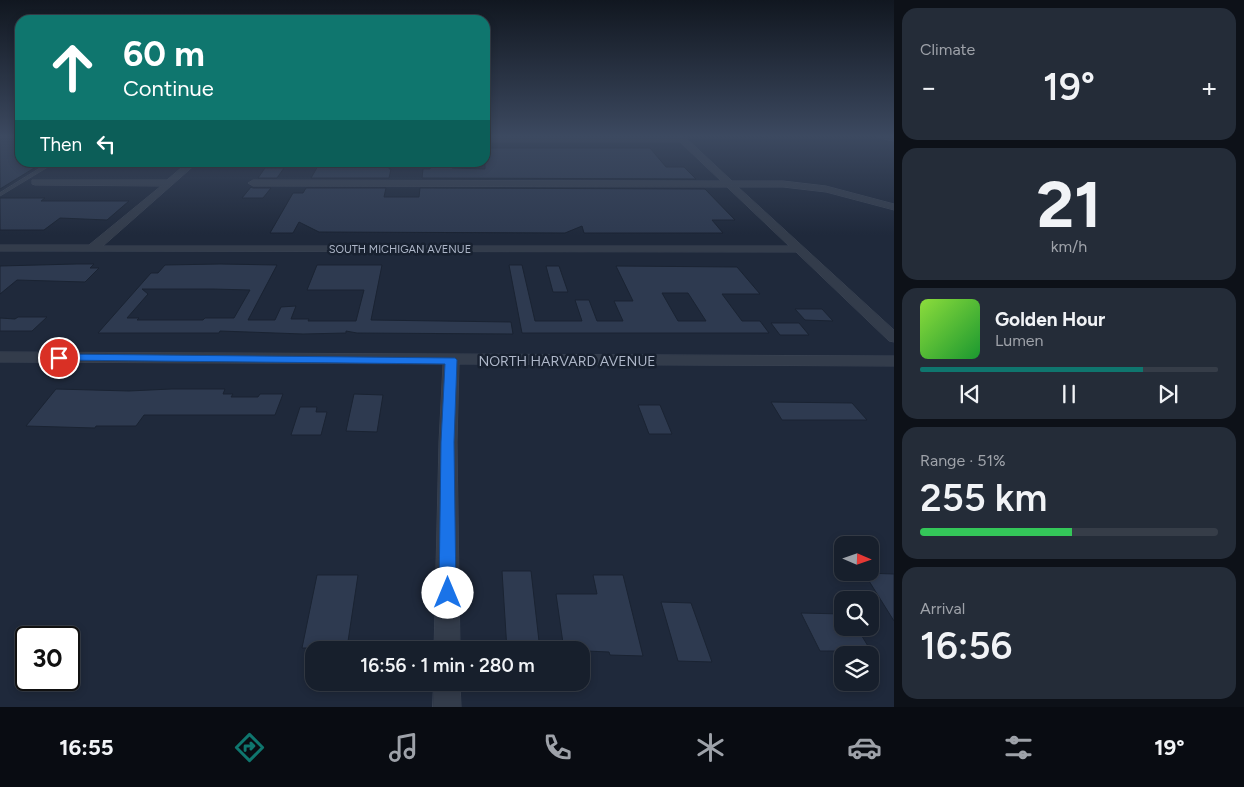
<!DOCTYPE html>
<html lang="en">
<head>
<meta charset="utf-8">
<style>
	:root { --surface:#171f2c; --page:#242c38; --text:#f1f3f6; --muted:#9ea2a9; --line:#363d48; --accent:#0f766e }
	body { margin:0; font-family:Figtree,sans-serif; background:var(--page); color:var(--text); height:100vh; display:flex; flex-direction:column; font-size:19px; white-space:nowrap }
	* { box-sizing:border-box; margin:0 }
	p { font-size:16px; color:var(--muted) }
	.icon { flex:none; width:28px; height:28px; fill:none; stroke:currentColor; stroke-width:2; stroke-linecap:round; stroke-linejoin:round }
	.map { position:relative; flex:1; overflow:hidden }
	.drawer { display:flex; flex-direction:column; gap:8px; padding:8px; background:#0d1118; width:350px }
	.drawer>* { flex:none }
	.guide { position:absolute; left:15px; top:15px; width:475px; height:152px; border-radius:15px; box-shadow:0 2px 8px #0003,0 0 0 1px var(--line); background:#0f766e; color:#fff; overflow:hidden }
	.needle { width:32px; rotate:92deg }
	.tools { position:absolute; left:834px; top:536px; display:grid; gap:10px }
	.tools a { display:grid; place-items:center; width:45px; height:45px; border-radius:10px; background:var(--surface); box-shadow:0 2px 8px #0003,0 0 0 1px var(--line); font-size:25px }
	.speed { position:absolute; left:15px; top:626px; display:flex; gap:10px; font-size:25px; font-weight:700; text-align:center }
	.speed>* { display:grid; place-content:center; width:65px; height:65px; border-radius:50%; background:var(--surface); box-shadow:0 2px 8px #0003,0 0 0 1px var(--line); line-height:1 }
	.speed .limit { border:2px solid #111; border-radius:8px; background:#fff; color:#111 }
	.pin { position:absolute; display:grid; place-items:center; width:42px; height:42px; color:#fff; margin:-21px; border:2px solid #fff; border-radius:50%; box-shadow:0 1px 5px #0007 }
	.me { position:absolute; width:55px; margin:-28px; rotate:0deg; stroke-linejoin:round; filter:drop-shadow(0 0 4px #0008) }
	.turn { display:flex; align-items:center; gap:18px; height:105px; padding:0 25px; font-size:22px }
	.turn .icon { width:65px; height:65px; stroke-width:2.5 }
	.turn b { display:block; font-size:35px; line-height:42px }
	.then { display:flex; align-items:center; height:48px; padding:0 25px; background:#0003; gap:10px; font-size:19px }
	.big { font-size:38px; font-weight:600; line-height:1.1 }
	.drawer .widget { flex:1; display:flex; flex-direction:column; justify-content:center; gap:8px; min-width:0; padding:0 18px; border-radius:15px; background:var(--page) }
	.drawer .dial { align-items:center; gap:0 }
	.dial b { font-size:65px; line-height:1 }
	.song { display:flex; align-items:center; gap:15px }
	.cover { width:60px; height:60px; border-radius:8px; background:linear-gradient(135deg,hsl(90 70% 55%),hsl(130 70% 35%)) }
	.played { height:5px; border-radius:2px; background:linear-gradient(90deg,var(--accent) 75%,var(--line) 75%) }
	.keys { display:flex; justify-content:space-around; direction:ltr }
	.heat { display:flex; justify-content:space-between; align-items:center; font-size:28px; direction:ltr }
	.charge { height:8px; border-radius:4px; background:linear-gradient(90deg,#34c759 51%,var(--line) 0) }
	.trip { position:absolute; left:305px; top:641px; width:285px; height:50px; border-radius:15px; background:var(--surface); box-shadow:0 2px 8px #0003,0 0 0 1px var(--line); font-weight:600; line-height:50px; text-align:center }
	.tabs { display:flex; height:80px; justify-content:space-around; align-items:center; background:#090c12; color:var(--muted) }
	.tabs .icon { width:35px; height:35px }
	.tabs .current { color:var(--accent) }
	.tabs b { font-size:22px; color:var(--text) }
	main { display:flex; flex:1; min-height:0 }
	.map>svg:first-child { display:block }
	.building { fill:#2e3a50; stroke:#1a2332; fill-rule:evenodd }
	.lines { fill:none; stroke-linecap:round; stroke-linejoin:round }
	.service-casing { stroke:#3c4555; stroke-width:1 }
	.minor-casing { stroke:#3c4555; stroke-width:1 }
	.service { fill:#333c4b; fill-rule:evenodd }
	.minor { fill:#333c4b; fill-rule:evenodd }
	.route { fill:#1a73e8; stroke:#114b97 }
	.labels { text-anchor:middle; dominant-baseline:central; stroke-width:5; stroke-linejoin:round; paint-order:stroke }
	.far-street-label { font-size:11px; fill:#adb6c8; stroke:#182130 }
	.street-label { font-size:14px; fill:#adb6c8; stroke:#182130 }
</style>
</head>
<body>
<main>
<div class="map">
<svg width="894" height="707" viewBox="0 0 894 707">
	<rect width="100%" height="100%" fill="#1f293b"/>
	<g class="building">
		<polygon points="0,136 20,136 20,162 44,162 0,189"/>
		<polygon points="485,148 650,148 666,167 684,167 696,179 422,178 423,169 430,169 431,162 452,162 452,168 485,169"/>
		<polygon points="332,162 391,162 389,169 391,169 389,178 311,178 318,166 331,166"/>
		<polygon points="265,168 284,168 277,178 258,178"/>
		<polygon points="251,187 253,188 271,188 263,198 242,198"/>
		<polygon points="306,188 386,188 384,197 419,197 420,188 705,189 735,220 712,220 723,233 584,233 582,226 565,233 319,232 299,222 293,233 270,233 293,193 303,193"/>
		<polygon points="0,198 45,198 41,201 129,201 107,220 60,218 44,230 0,230"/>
		<polygon points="76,264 94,264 90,268 99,268 85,282 17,280 0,294 0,266"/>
		<path d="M220,264L277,265L248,320H275L281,307L296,306L291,319H309L308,321H356L364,290H307L317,265H382L371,320L511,322L513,334L357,333L346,331V333L303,334L220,331L219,333H98L151,273H158L165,265ZM142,289H213L250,290L234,318H205L203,320H137L139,318H127L148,294Z"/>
		<path d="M509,265H522L535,321H582L575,300H589L597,321H623L614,301H633L616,266L737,267L760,294H722L742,321H760L769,333H522ZM662,293H688L706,321H678Z"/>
		<polygon points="546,266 559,266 568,292 553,292"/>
		<polygon points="795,309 822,309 833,321 805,320"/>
		<polygon points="18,317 47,317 32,331 0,331 0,318 15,319"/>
		<polygon points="771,323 799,323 809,335 780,335"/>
		<polygon points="56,389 129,391 171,389 225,389 223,394 233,394 231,397 258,397 260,394 283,394 275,415 144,415 136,426 96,426 95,428 26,426"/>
		<polygon points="354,394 383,395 377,432 346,431"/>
		<polygon points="771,402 852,403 867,420 782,420"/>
		<polygon points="638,405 660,405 672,434 649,434"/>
		<polygon points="300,407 317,407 316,412 327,412 321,435 291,435"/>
		<polygon points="502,571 531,571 540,650 507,650"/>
		<polygon points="864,573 894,574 894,621"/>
		<polygon points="317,575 358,575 347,648 302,648"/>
		<polygon points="593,575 623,575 643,656 610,655 609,652 564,650 556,594 597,594"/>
		<polygon points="661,602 691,603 712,662 678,661"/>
		<polygon points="801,613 842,614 842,628 857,628 871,651 820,651"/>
	</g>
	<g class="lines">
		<g class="service-casing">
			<polygon id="service" points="50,162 56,162 0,196 0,193"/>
		</g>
		<g class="minor-casing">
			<g id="minor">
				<polygon points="674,136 682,136 686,138 732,181 783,181 826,186 894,204 894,210 826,192 783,187 738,187 894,330 894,342 889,341 796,252 0,251 0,245 89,245 161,186 35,185 32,184 32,180 167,180 188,162 198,162 103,246 789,246 727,187 253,186 248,183 253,180 721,181 680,142 485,142 485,138 676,138"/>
				<polygon points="876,136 894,137 894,141 877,138"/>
				<polygon points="0,352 894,356 894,366 459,364 457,442 460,650 434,650 439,442 443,364 0,362"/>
				<polygon points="434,682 460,682 461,707 433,707"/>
			</g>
		</g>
		<use href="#service" class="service"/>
		<use href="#minor" class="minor"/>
	</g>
	<linearGradient id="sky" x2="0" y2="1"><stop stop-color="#111720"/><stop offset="0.58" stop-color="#3c4960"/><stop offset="1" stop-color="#3c4960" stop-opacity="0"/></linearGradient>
	<rect width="894" height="235" fill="url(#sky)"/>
	<polygon class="route" points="59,354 455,358 457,360 454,442 456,593 454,600 448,602 441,600 439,593 441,442 445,364 55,360 53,358"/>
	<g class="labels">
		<g class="far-street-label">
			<text x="400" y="249">SOUTH MICHIGAN AVENUE</text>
		</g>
		<g class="street-label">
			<text x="567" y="361">NORTH HARVARD AVENUE</text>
		</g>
	</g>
</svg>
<div class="tools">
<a><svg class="needle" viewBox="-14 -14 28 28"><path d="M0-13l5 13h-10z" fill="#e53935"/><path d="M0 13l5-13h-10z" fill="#9ea2a9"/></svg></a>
<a><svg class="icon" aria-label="search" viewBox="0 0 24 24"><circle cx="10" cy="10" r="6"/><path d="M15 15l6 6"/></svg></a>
<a><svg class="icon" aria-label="layers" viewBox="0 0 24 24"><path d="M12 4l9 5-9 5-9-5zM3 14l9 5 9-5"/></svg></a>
</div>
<div class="speed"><div class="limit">30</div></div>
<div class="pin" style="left:59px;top:358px;background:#d93025"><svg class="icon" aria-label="arrive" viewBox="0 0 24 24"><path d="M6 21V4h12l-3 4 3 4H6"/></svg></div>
<svg class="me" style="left:448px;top:593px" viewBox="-20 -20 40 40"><circle r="19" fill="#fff"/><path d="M0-13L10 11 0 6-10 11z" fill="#1a73e8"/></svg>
<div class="trip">16:56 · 1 min · 280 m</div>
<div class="guide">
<div class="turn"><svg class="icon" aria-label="ahead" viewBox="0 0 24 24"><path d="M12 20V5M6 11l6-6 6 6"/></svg><div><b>60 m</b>Continue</div></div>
<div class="then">Then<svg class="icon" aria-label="left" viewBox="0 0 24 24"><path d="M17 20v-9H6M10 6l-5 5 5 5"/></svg></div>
</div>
</div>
<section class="drawer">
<div class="widget"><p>Climate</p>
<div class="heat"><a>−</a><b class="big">19°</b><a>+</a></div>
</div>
<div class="widget dial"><b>21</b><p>km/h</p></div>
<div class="widget">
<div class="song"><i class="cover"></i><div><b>Golden Hour</b><p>Lumen</p></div></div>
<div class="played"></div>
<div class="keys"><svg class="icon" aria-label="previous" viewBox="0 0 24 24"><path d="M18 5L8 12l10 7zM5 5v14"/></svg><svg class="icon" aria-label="pause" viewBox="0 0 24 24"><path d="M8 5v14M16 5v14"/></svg><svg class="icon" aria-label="next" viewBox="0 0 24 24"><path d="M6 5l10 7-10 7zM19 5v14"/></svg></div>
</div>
<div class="widget"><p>Range · 51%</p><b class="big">255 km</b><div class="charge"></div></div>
<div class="widget"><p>Arrival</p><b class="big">16:56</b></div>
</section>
</main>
<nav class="tabs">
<b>16:55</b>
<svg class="icon current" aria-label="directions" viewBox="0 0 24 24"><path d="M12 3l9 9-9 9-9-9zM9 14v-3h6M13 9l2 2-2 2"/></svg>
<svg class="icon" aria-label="music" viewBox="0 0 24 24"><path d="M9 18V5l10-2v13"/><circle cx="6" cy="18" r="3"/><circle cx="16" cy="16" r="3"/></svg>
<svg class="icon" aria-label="phone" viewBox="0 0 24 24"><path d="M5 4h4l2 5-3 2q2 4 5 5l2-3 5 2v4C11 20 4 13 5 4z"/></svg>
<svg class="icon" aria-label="climate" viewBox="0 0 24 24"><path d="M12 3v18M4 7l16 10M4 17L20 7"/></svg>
<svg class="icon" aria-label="car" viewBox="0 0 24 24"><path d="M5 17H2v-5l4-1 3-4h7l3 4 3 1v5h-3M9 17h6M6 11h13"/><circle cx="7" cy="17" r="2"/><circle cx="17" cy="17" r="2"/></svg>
<svg class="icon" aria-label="filters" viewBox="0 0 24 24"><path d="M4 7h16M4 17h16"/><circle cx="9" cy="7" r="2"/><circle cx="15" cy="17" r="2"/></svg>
<b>19°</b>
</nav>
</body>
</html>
